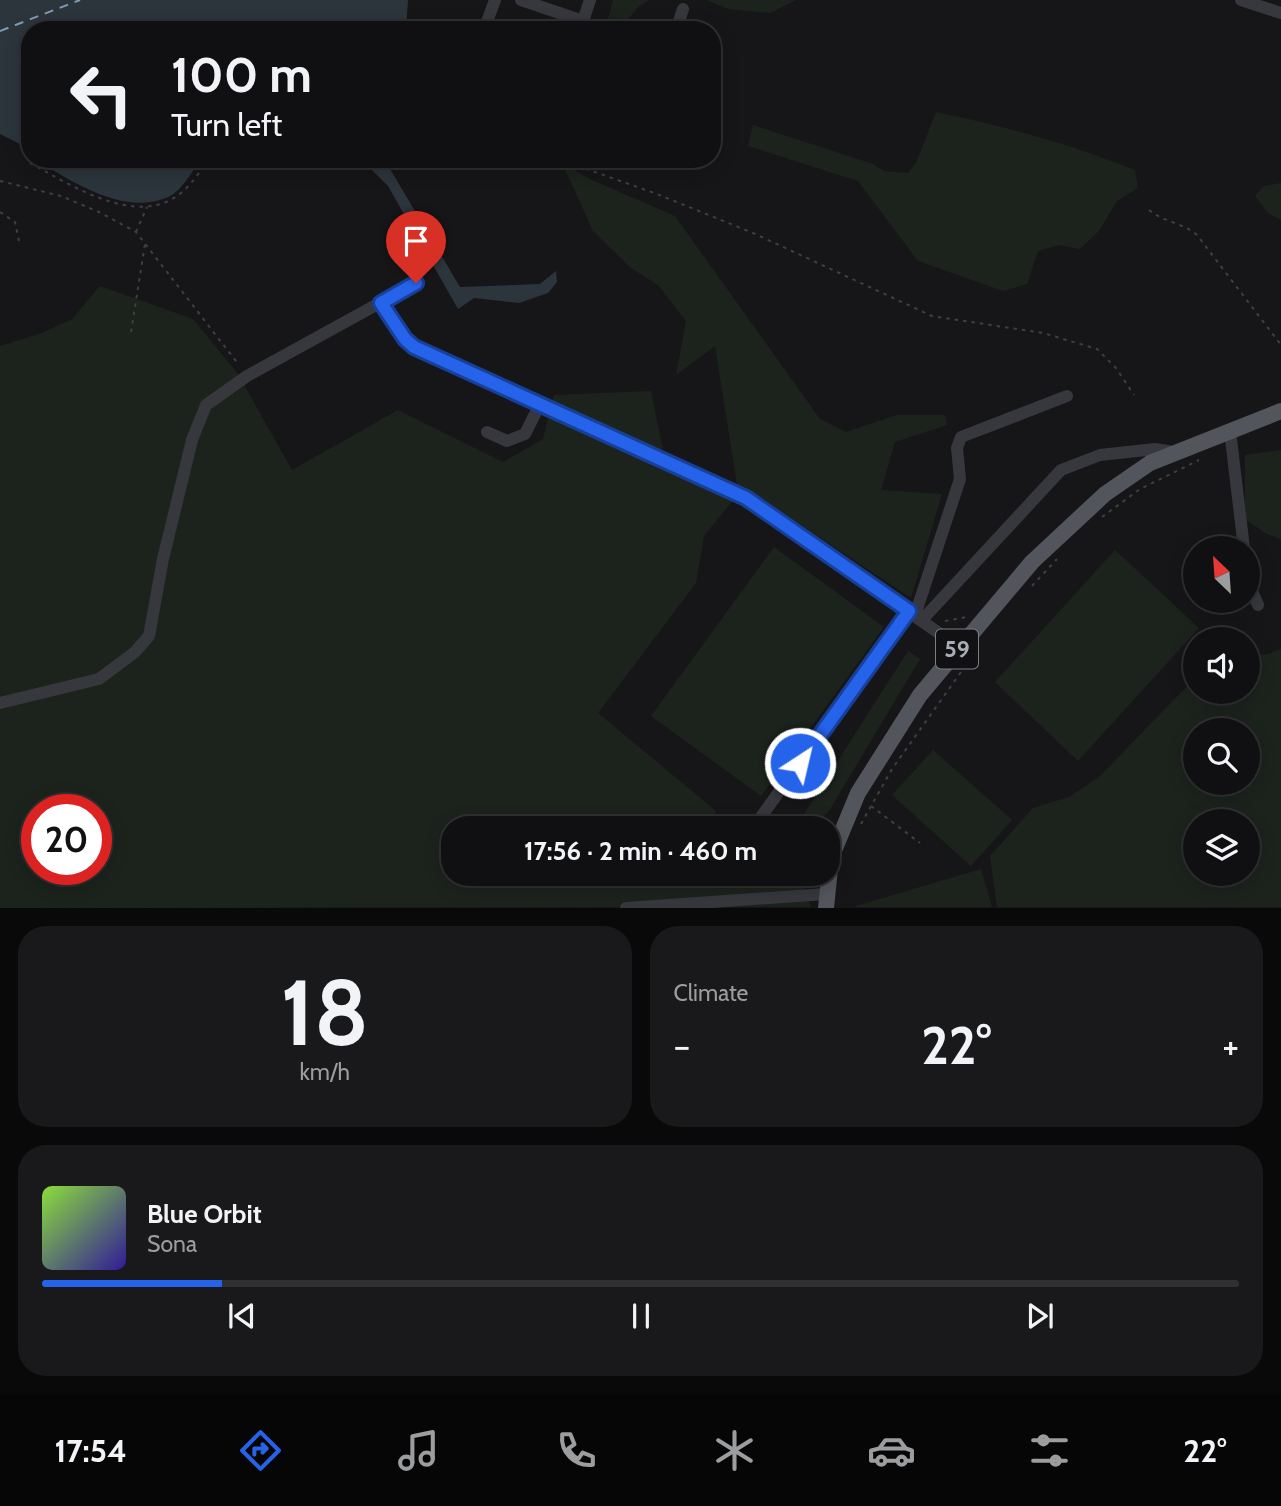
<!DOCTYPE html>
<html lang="en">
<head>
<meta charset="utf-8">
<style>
	:root { --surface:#101012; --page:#19191b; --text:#f1f3f6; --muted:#9c9d9f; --line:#303032; --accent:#2563eb }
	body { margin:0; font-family:Cabin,sans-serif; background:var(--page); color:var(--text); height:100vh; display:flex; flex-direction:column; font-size:26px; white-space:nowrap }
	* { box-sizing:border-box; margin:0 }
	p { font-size:23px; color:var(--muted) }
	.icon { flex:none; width:38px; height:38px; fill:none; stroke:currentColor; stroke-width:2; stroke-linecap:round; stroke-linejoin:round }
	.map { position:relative; height:908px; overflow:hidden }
	.panel { display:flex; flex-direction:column; gap:18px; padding:18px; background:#09090a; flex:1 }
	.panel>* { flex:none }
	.hud { position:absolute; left:21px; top:21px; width:700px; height:147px; border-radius:28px; box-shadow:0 4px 18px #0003,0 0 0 2px var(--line); background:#101012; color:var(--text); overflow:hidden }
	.needle { width:46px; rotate:335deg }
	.fabs { position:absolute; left:1183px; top:536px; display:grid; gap:14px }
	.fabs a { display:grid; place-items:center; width:77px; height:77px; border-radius:50%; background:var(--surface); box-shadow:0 4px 18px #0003,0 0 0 2px var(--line); font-size:35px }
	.speed { position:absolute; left:21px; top:794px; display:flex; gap:14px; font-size:35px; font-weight:700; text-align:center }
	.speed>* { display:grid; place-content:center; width:91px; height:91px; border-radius:50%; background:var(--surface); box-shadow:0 4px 18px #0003,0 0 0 2px var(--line); line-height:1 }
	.speed .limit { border:10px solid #d22; background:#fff; color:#111 }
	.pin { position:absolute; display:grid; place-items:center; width:60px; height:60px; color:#fff; margin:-72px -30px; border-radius:50% 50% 50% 0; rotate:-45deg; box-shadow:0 0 7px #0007 }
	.pin .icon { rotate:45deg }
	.me { position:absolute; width:77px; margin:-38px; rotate:35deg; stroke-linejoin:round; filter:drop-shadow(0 0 5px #0008) }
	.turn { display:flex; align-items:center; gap:24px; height:147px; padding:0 35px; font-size:32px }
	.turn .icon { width:91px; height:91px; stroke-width:2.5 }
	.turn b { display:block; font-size:49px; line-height:60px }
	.big { font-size:52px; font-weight:700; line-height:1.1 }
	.panel .widget { flex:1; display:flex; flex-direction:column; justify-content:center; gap:10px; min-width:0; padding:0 24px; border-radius:28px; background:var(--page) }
	.panel .dial { align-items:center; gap:0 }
	.dial b { font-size:91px; line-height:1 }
	.song { display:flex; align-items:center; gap:21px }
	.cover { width:84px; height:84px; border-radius:10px; background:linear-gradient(135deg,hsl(90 70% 55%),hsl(250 70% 35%)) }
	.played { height:7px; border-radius:4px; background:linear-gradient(90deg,var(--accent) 15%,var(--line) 15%) }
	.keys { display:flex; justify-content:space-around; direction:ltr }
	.heat { display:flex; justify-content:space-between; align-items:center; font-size:38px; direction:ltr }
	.panel .tiles { flex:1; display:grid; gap:18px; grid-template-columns:1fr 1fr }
	.widget:last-child { grid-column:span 2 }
	.trip { position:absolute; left:441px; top:816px; width:399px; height:70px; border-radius:28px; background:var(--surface); box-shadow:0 4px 18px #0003,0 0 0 2px var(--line); font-weight:700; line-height:70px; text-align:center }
	.dock { display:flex; height:112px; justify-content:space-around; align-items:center; background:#060607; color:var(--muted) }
	.dock .icon { width:49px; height:49px }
	.dock .selected { color:var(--accent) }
	.dock b { font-size:32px; color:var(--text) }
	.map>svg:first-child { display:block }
	.green { fill:#1c231d; fill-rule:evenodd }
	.water { fill:#2c353c }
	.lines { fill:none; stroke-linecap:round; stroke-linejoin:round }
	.ferry { stroke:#7f9bb3; stroke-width:2; stroke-dasharray:9 7; stroke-linecap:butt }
	.path { stroke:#3d3f44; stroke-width:2; stroke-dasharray:3.5 5; stroke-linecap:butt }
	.minor { stroke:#37383d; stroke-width:12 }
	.major { stroke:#53555c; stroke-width:16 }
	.route-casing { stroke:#184099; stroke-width:18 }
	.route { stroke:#2563eb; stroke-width:12 }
	.labels { text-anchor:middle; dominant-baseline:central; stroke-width:7; stroke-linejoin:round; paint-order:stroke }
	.shield { fill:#111113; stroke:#7b7e86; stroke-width:2 }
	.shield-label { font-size:23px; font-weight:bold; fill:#a8adb8 }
</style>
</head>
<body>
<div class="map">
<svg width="1281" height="908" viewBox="0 0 1281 908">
	<rect width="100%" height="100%" fill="#161618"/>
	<g class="green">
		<polygon points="613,0 650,0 639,6 619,30 605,30"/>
		<polygon points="707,0 796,0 770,13 728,9"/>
		<path d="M936,112C1004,126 1070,144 1135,170L1138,188L1117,201L1099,231L1080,249L1059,245L1038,251L1027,284L1003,291L918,261L858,181L748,146L753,125L873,164L884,171L908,173L916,163Z"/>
		<path d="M562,163L592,180L675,216L820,419L846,432L897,415H945L947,425L895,442L881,490L942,494L911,598L744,487L704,536L696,583L598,713L716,811L710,828H453V873H799L811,907L0,908V346L42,333L72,319L100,286L193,319L238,374L292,470L398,410L503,462L543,439L554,395L651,391L664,455L737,485L715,346L676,375L686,321L658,285L631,268L593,231ZM37,810H96V870H37Z"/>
		<polygon points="1281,183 1281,220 1268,213 1255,196 1264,186"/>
		<polygon points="1281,450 1281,539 1267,534 1245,519 1245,455"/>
		<polygon points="774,547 884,627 761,796 651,716"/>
		<polygon points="1115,550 1199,628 1078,761 995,682"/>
		<path d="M1281,649V907H997L990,856L1033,808L1069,797L1099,777L1195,678V691H1248V656L1268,654ZM1195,730H1248V782H1195ZM1195,821H1248V873H1195Z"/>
		<polygon points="908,651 920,659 829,811 812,828 795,828"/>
		<polygon points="933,750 1012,820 971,866 892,795"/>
		<polygon points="981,869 992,907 856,907 856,906"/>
	</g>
	<g class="water">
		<polygon points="0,0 408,0 406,30 30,30 30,149 0,134"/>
		<path d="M34,159H201C193,170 182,190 170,196C125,218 72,181 34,159Z"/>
		<polygon points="361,159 388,159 390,169 460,287 540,284 556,271 557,282 548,293 519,303 474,298 458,309 388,186"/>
	</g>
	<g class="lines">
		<polyline class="ferry" points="0,31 80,0"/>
		<g class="path">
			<polyline points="572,159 581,167 657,194 753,233 932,316 1043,333 1097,349 1116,368 1134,395"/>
			<path d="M30,163C71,185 137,229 181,193C192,184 201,170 209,159"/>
			<polyline points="0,181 61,196 99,212 136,232 239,365"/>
			<path d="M1149,210C1164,222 1183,223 1197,235L1281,345"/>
			<polyline points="0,212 15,222 19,241"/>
			<polyline points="136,232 147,207"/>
			<polyline points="131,332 145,244"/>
			<polyline points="1102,517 1140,489 1199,460"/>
			<polyline points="1032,586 1057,559"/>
			<polyline points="945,621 967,617"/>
			<polyline points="871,806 920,843"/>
			<polyline points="861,824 892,769 976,651"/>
		</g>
		<g class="minor">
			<polyline points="521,0 583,21"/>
			<polyline points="1241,0 1281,13"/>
			<polyline points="484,30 495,0"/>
			<polyline points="580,30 590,0"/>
			<polyline points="676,30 683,9"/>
			<polyline points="381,303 405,339 414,347 745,498 959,647"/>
			<polyline points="1230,431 1244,548"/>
			<polyline points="487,432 507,441 525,434 539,406"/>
			<polyline points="1248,582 1258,605"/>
			<polyline points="915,615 960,479 957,448 961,437 1067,396"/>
			<polyline points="922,620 1061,470 1100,455 1155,449 1174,452"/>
			<polyline points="0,703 99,679 135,652 149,636 163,559 192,440 206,405 247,376 416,283"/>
			<polyline points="753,828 909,611"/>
			<polyline points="626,908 826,894"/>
		</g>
		<polyline class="major" points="826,908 831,858 858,793 920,695 1032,562 1105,494 1150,463 1281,411"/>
	</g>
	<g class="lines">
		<g class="route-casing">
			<polyline id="route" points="416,283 381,303 405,339 414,347 746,498 909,611 800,763"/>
		</g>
		<use href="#route" class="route"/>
	</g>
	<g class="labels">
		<rect class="shield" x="936" y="629.5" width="42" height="39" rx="5"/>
		<g class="shield-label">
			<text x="957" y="649">59</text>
		</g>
	</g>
</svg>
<div class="fabs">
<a><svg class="needle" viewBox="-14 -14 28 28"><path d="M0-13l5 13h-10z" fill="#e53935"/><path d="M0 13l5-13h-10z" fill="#9c9d9f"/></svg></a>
<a><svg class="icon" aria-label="sound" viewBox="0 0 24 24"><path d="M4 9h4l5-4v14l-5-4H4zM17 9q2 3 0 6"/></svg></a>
<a><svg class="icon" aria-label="search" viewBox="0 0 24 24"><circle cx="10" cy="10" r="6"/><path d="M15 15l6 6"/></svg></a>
<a><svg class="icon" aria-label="layers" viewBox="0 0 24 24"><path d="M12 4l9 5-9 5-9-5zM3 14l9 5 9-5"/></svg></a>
</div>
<div class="speed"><div class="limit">20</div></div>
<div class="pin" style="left:416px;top:283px;background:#d93025"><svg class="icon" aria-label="arrive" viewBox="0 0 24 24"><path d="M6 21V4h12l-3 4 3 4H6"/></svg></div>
<svg class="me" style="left:800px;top:763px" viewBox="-20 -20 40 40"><circle r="17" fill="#2563eb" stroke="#fff" stroke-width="3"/><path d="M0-11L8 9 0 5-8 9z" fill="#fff"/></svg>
<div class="trip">17:56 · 2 min · 460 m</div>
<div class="hud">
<div class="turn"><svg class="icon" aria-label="left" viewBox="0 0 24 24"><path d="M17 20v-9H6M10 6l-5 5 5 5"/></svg><div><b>100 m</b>Turn left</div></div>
</div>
</div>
<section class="panel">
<div class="tiles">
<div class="widget dial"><b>18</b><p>km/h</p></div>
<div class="widget"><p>Climate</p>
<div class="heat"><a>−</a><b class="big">22°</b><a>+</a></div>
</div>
<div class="widget">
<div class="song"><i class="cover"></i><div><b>Blue Orbit</b><p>Sona</p></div></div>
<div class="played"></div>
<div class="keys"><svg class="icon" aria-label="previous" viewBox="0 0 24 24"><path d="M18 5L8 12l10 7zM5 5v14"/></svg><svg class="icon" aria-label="pause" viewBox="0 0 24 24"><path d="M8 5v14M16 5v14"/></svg><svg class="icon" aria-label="next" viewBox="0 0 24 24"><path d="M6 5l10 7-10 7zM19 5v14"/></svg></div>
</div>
</div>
</section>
<nav class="dock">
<b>17:54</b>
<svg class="icon selected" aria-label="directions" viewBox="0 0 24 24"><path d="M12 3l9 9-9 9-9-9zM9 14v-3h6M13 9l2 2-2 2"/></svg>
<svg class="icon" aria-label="music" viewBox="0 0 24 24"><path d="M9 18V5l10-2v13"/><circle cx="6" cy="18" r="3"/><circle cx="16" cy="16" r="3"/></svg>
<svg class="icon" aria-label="phone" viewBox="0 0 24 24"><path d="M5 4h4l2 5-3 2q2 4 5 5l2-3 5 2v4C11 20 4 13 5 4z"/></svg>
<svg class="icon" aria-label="climate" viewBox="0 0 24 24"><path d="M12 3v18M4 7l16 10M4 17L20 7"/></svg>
<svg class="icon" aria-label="car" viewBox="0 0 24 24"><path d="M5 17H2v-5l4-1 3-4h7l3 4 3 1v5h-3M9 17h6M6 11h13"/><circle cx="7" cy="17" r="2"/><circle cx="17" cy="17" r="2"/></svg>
<svg class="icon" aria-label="filters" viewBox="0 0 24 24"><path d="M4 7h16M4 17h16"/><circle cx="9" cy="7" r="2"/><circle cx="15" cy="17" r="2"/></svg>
<b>22°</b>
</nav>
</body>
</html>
